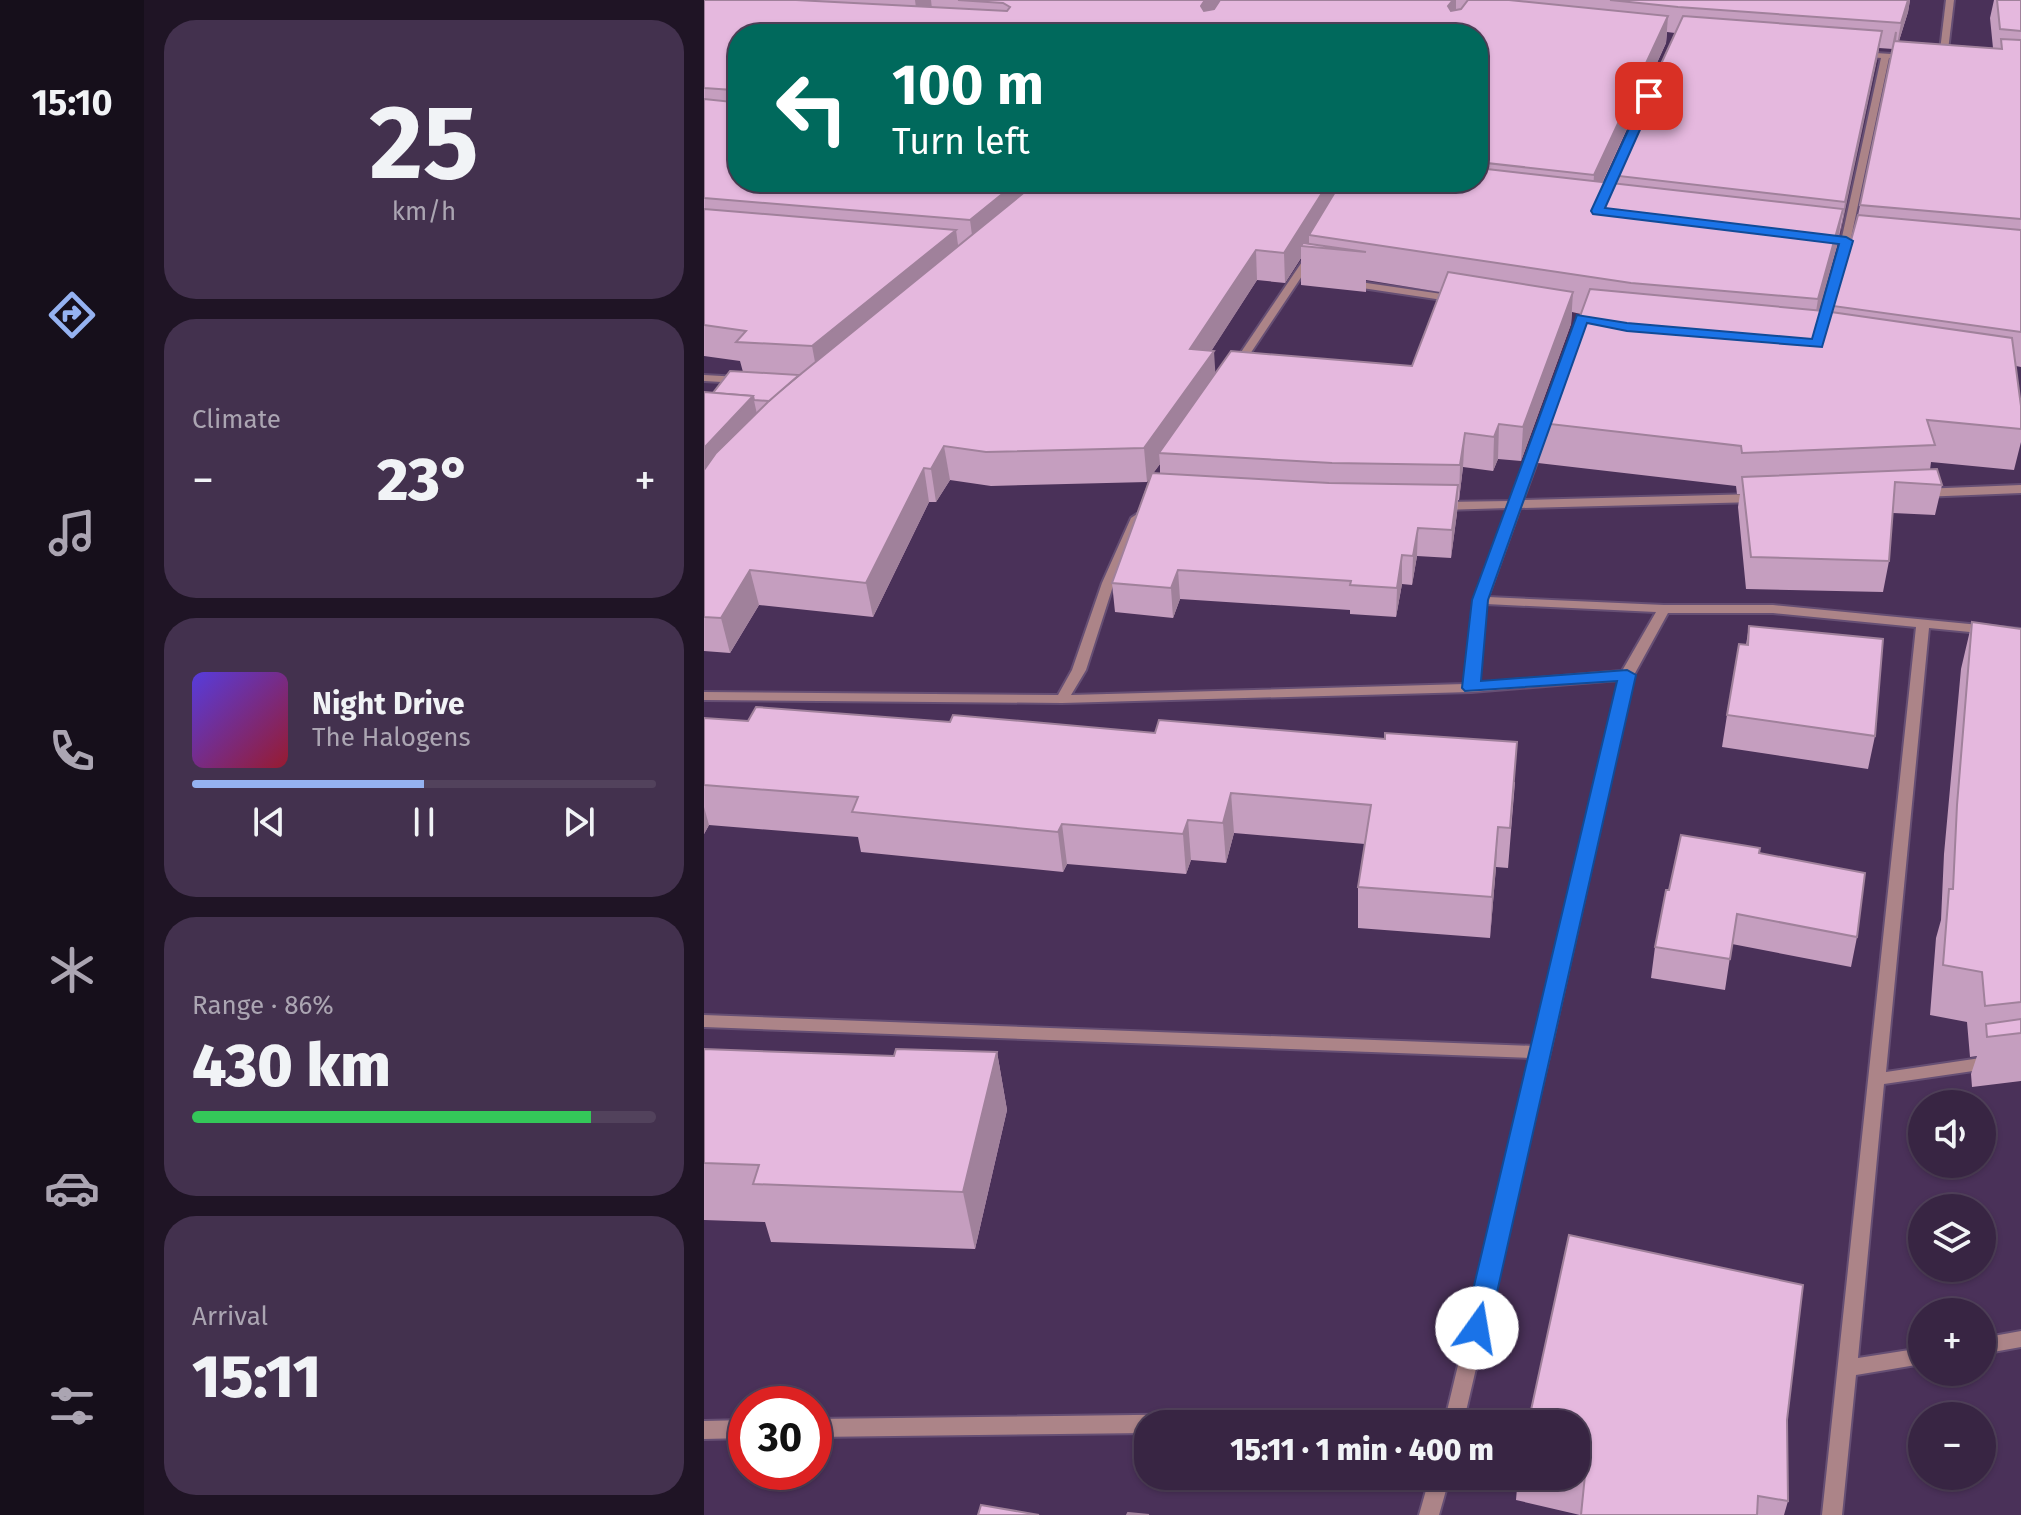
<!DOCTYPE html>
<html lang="en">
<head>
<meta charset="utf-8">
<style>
	:root { --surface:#382543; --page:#43314e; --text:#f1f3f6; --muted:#aba5b2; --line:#52425c; --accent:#95b2f1 }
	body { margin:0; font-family:"Fira Sans",sans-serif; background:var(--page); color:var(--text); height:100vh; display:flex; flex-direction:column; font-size:30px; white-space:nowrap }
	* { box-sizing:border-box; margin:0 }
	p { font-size:26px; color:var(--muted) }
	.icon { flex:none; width:44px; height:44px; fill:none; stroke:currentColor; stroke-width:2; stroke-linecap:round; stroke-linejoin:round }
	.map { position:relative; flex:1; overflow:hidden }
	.side { display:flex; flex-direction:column; gap:20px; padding:20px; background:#1f1425; width:560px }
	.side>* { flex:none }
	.hud { position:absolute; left:24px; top:24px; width:760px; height:168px; border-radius:32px; box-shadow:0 2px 6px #0004,0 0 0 2px var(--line); background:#00695c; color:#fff; overflow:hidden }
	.buttons { position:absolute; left:1204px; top:1090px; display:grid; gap:16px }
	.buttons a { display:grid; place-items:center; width:88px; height:88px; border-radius:50%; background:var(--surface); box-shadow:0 2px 6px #0004,0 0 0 2px var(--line); font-size:40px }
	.speed { position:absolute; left:24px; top:1386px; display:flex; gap:16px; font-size:40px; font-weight:700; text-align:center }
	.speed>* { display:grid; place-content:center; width:104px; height:104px; border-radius:50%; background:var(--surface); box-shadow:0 2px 6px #0004,0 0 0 2px var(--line); line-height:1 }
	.speed .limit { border:12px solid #d22; background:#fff; color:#111 }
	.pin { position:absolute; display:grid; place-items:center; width:68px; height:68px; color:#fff; margin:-34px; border-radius:16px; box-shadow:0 4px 12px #0006 }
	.me { position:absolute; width:88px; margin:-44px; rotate:13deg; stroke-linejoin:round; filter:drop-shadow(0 0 6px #0008) }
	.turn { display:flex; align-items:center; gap:28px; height:168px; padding:0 32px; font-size:36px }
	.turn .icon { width:104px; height:104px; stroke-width:2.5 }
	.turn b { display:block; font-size:56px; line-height:68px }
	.big { font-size:60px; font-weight:800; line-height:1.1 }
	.side .card { flex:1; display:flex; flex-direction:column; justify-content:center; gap:12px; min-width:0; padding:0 28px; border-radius:32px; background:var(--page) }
	.side .dial { align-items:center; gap:0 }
	.dial b { font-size:104px; line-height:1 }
	.song { display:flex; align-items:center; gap:24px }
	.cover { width:96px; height:96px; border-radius:12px; background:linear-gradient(135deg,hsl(250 70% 55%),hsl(350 70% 35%)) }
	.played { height:8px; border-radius:4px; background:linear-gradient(90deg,var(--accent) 50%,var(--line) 50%) }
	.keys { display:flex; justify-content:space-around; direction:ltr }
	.heat { display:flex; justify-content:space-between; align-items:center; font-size:44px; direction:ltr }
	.charge { height:12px; border-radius:6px; background:linear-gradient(90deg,#34c759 86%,var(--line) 0) }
	.trip { position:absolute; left:430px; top:1410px; width:456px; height:80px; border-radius:32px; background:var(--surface); box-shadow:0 2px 6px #0004,0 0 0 2px var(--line); font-weight:800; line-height:80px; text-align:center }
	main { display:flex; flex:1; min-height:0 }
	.tab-bar { display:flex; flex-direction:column; width:144px; justify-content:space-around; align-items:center; background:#160f1b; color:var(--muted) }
	.tab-bar .icon { width:56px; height:56px }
	.tab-bar .active { color:var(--accent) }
	.tab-bar b { font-size:36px; color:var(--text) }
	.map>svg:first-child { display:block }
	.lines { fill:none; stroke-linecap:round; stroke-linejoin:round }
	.minor-casing { stroke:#664f74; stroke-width:4 }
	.minor { fill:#ac8488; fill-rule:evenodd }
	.wall { fill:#c59ebf; fill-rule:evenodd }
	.shaded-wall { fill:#a0819b }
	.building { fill:#e5b8de; stroke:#a0819b; stroke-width:2 }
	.route { fill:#1a73e8; stroke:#114b97; stroke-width:2 }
</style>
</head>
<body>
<main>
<nav class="tab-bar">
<b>15:10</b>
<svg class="icon active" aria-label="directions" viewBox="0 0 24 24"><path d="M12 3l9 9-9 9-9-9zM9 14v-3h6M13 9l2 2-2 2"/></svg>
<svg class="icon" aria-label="music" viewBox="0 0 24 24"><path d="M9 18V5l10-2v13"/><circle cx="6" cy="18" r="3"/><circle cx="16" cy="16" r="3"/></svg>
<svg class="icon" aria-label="phone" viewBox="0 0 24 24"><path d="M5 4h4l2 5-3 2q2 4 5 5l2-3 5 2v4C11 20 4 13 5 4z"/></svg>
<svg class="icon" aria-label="climate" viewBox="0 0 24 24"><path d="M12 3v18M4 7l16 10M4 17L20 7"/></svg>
<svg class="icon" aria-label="car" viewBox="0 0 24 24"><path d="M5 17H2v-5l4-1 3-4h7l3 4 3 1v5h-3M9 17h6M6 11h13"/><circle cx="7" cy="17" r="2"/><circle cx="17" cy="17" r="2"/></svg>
<svg class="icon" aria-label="filters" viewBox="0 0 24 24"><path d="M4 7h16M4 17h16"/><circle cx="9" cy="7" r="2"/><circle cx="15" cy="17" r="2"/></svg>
</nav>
<section class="side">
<div class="card dial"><b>25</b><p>km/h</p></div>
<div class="card"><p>Climate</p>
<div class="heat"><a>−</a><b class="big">23°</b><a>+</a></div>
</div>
<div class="card">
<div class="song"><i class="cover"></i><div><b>Night Drive</b><p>The Halogens</p></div></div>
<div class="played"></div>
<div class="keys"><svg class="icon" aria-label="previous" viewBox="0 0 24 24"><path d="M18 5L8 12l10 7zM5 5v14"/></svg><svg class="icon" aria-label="pause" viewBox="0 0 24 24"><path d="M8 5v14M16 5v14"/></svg><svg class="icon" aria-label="next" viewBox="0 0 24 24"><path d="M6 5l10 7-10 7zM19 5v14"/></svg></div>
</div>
<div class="card"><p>Range · 86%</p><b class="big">430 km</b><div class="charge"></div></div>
<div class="card"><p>Arrival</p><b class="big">15:11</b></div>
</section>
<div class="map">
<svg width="1317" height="1515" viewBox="0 0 1317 1515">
	<rect width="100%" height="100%" fill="#4a3159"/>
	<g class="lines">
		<g class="minor-casing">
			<g id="minor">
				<polygon points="1242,0 1250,0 1243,59 1239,61 1235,59"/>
				<polygon points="1156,52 1203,55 1207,57 1203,59 1185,58 1147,238 1165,240 1170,243 1165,246 1146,244 1123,329 1118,332 1113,329 1137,243 1118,241 1113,238 1118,235 1138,237 1177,58 1153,56 1153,52"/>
				<polygon points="602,256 610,258 536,369 528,369 527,367"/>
				<polygon points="642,280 752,296 757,299 752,302 638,285 638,281"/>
				<polygon points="0,375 36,377 41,380 36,383 0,381"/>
				<path d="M841,421L847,424L819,500L1053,494L1059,498L1053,502L816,508L784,597L960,605H1069L1317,629V637L1225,628L1182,1072L1317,1052V1064L1180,1084L1154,1358L1218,1348V1364L1152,1375L1138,1515H1118L1212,627L1069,613H964L930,675L846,1052L759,1424H444V1433L110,1437V1419L743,1411L828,1058L0,1027V1015L831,1046L915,680L767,692L358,703L0,700V692L354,695L368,670L398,583L427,518L433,514L439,518L410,583L382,670L367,695L761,684L770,600L804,508L738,510L732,506L738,502L807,501L835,424ZM782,604L952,612L918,671L774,683Z"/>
				<polygon points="1317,485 1317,493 1217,497 1211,493 1217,489"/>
				<polygon points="1317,1331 1317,1347 1278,1354 1278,1338"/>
				<polygon points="42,1420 42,1438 0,1439 0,1421"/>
				<polygon points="726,1476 746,1476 735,1515 715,1515"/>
			</g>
		</g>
		<use href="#minor" class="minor"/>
	</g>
	<g class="wall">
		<path d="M0,0H1206L1204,12L1195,41L1289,48L1286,18L1290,0H1317V367L1312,366L1317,406V442L1310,470L1227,462L1226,470L1238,485L1231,515L1189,513L1185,561L1179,592L1042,589L1034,507L1036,494H1033L1032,486L834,463L837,423L877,314L868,312L867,324L817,461L794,459L789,471L759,467L755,500H754L753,513L747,558L713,556L708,585L698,584L692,617L646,614V610L476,599L469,618L411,612L408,583L446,477L443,482L287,486L246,480L232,502H225L169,617L55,605L26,653L0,651V392L9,393L39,372L36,361L0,356ZM963,32L971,33L906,175L905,183L899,182L962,43ZM774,34V182H34ZM1175,48L1189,49L1154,215L1128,313L1115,311L1133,246ZM597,258V285L662,292V280L736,292L708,366L511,374L507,351L553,280L581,283ZM456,464V473H449Z"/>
		<polygon points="1268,622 1317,629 1317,1081 1268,1087 1267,1074 1273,1056 1266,1057 1263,1022 1226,1015 1232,938 1237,920 1240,854 1257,669"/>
		<polygon points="1045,626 1171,736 1164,769 1018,747 1023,715 1042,645"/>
		<polygon points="0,718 811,782 804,868 792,867 786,938 654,928 654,887 661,844 530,833 522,863 487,860 482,874 363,864 359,872 157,852 154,837 5,825 0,834"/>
		<polygon points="1055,853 1153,937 1147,967 1028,944 1021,990 947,978 951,947 965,890"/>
		<polygon points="0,1049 190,1056 293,1052 303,1110 271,1249 67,1242 61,1222 0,1220"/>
		<polygon points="1083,1420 1084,1501 1080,1515 876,1515 812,1500 814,1476 872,1476 872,1424"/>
	</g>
	<g class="shaded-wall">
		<polygon points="211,0 227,0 228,9 214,23"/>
		<polygon points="501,0 518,0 498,32 497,6"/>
		<polygon points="749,0 752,0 752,20 744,6"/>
		<polygon points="1204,0 1206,0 1204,12 1192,50 1197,23"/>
		<polygon points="964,16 962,43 888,205 890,175"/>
		<polygon points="1178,31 1173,60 1136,235 1141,202"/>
		<polygon points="313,182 351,182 270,250 266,220"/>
		<polygon points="625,182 641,182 605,235 605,244 597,246 597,258 581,283 580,253"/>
		<polygon points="1139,209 1133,246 1108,337 1114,299"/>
		<polygon points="252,230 256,260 114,378 108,346"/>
		<polygon points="552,250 553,280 488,381 486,349"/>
		<polygon points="869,292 867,324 817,461 819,427"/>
		<polygon points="510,351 512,383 455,453 456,464 443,482 440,448"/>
		<polygon points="49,396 56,428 0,490 0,448"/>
		<polygon points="795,424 794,459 789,471 790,437"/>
		<polygon points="761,433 759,467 755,500 756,465"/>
		<polygon points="240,446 246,480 232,502 227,469"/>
		<polygon points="220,468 225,502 169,617 162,583"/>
		<polygon points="754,485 753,513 747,558 748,530"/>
		<polygon points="714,528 713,556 708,585 709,556"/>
		<polygon points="698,555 698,584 692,617 693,588"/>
		<polygon points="46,570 55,605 26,653 17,618"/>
		<polygon points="474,570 476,599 469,618 467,588"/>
		<polygon points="527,793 530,833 522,863 519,823"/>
		<polygon points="0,807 5,825 0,834"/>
		<polygon points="484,820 487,860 482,874 479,834"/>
		<polygon points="358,824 363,864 359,872 354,832"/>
		<polygon points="794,827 792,867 786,938 788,897"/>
		<polygon points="293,1052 303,1110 271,1249 259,1192"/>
	</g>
	<g class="building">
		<polygon points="0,0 92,0 303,11 306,7 299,3 254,0 501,0 497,6 500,11 510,9 516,0 749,0 744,6 747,11 757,9 764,0 805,0 964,16 890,175 774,162 774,34 34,34 34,182 313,182 266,220 0,198 0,99 28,102 31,93 29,90 0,88"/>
		<polygon points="906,0 1204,0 1197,23 974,7"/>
		<polygon points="1293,0 1317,0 1317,31 1296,29"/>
		<polygon points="979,16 1178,31 1141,202 906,175"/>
		<polygon points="1192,32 1191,41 1298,49 1297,39 1317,40 1317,219 1156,205"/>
		<polygon points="774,168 1139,209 1114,299 927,283 605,235 637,182 774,182"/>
		<polygon points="333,182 625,182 580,253 552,250 486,349 510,351 440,448 282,452 240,446 227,469 220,468 162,583 46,570 17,618 0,617 0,470 12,453 71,395"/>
		<polygon points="0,209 252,230 108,346 32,342 42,331 0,325"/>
		<polygon points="1154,215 1317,230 1317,332 1129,306"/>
		<polygon points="599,243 662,252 597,246"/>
		<polygon points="744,272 869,292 819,427 795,424 790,437 761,433 756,465 628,463 455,453 527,351 708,366"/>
		<polygon points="886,289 1120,311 1308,338 1317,406 1317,429 1223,420 1231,445 1038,453 1037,446 837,423"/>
		<polygon points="26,371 95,375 65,401 50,400 49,396 9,393"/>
		<polygon points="0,392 49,396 0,448"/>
		<polygon points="1233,469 1238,485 1191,482 1185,561 1047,557 1038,477"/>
		<polygon points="448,473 625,483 754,485 748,530 714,528 709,556 698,555 693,588 646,585 647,581 474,570 467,588 408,583"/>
		<polygon points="1268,622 1317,629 1317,1002 1281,1006 1278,972 1239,965 1245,889 1249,889 1253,805"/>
		<polygon points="1045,626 1179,639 1171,736 1023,715 1035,644 1044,645"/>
		<polygon points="52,707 246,722 249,715 451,733 455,720 681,739 681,733 813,742 806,828 794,827 788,897 654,887 667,805 527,793 519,823 484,820 479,834 358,824 354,832 148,812 154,797 0,785 0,718 44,721"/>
		<polygon points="977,835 1056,848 1055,853 1161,873 1153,937 1033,914 1026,959 951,947 962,890 965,890"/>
		<polygon points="1317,1019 1317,1033 1283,1037 1282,1024"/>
		<polygon points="0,1049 190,1056 192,1049 293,1052 259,1192 49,1184 55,1165 0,1163"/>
		<polygon points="865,1235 1099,1285 1083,1420 1084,1501 1054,1496 1053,1515 877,1515 881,1475 872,1473 872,1424 824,1424"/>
		<polygon points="277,1505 335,1515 274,1515"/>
		<polygon points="424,1513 445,1515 423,1515"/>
	</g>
	<polygon class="route" points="945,92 951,96 901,208 1142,237 1149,241 1118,347 923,331 883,323 784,600 777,681 923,670 932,675 785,1328 781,1336 773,1339 764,1336 760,1328 913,681 761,691 758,688 768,600 873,315 923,323 1108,339 1135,244 889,214 887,211 940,96"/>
</svg>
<div class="buttons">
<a><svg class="icon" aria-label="sound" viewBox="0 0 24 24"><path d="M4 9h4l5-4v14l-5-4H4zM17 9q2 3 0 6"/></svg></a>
<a><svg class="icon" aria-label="layers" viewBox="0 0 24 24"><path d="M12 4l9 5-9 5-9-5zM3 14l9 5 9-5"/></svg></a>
<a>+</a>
<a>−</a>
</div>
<div class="speed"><div class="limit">30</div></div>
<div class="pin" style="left:945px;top:96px;background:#d93025"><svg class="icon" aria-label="arrive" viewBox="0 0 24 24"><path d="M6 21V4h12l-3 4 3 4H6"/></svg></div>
<svg class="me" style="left:773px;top:1328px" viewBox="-20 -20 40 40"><circle r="19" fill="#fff"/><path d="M0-13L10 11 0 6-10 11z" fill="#1a73e8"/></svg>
<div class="trip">15:11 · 1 min · 400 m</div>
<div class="hud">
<div class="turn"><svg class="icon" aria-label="left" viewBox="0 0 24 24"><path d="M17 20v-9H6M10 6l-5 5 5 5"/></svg><div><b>100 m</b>Turn left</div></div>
</div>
</div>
</main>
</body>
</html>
